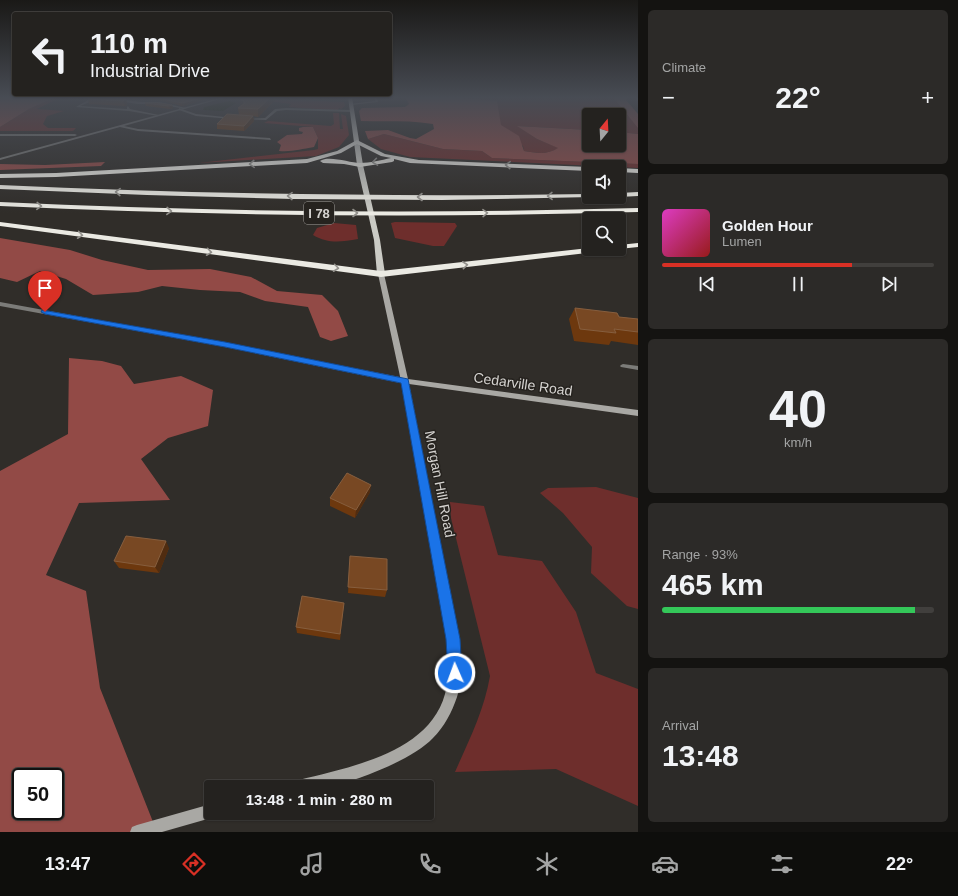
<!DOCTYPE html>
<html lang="en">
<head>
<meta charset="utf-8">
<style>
	:root { --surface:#24221f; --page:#2c2a28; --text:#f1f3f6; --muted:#a3a4a4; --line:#413f3d; --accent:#d93025 }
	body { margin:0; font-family:Helvetica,sans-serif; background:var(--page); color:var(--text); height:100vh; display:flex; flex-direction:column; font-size:15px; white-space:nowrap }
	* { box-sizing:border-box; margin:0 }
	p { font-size:13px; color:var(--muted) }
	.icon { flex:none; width:22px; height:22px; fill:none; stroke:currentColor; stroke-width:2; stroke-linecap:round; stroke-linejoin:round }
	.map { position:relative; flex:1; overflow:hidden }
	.panel { display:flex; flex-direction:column; gap:10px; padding:10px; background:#141311; width:320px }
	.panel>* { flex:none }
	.banner { position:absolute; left:12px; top:12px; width:380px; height:84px; border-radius:4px; box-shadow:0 1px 3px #0004,0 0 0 1px var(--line); background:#24221f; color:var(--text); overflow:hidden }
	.needle { width:26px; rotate:18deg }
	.buttons { position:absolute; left:582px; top:108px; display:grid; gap:8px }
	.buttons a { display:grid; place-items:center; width:44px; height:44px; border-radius:4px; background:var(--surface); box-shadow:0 1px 3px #0004,0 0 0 1px var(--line); font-size:20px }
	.speed { position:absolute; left:12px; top:768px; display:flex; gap:8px; font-size:20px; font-weight:700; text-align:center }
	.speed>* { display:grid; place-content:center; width:52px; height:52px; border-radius:50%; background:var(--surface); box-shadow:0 1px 3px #0004,0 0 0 1px var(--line); line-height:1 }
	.speed .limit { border:2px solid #111; border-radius:6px; background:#fff; color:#111 }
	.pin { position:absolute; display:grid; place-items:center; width:34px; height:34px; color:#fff; margin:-41px -17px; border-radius:50% 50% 50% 0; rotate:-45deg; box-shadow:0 0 4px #0007 }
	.pin .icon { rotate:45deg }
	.me { position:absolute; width:44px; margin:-22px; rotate:358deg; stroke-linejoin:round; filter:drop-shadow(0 0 3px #0008) }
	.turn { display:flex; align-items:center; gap:14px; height:84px; padding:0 12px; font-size:18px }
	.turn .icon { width:52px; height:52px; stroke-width:2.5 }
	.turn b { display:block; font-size:28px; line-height:34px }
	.big { font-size:30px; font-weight:700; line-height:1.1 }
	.panel .tile { flex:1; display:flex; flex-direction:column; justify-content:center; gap:6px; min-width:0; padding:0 14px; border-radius:6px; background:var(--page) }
	.panel .dial { align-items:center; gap:0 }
	.dial b { font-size:52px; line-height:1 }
	.song { display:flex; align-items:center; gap:12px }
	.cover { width:48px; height:48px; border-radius:6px; background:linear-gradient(135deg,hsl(310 70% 55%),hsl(0 70% 35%)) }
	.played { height:4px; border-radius:2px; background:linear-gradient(90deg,var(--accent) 70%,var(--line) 70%) }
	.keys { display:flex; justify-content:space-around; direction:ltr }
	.heat { display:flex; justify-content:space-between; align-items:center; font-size:22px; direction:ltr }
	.charge { height:6px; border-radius:3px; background:linear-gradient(90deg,#34c759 93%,var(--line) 0) }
	.trip { position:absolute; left:204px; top:780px; width:230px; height:40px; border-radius:4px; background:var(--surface); box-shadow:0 1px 3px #0004,0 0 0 1px var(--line); font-weight:700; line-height:40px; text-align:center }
	.tab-bar { display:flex; height:64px; justify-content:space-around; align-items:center; background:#0e0e0c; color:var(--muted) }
	.tab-bar .icon { width:28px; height:28px }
	.tab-bar .on { color:var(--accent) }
	.tab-bar b { font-size:18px; color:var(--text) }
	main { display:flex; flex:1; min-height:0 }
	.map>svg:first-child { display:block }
	.green { fill:#6e2e2c }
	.forest { fill:#924a46; fill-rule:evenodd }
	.water { fill:#132100 }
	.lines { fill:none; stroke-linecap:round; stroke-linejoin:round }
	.lane { fill:#7c7c79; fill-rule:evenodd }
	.street { fill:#7c7c79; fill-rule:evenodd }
	.secondary { fill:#a9a8a4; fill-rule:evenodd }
	.primary { fill:#cbcbc5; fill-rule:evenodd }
	.highway { fill:#ebeae3; fill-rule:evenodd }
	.wall { fill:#6d380e }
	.shaded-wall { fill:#502c10 }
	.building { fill:#784823; stroke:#865e3e }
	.oneway { stroke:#92908b }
	.route { fill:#1a73e8; stroke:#114b97 }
	.labels { text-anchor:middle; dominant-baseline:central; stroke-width:3; stroke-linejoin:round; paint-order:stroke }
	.shield { fill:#26231f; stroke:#a09e9a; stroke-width:1 }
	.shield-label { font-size:13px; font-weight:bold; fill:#d4d2cf }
	.street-label { font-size:14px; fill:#d4d2cf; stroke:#26231f }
</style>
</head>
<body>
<main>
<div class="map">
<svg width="638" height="832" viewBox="0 0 638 832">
	<rect width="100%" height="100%" fill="#302d29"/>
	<g class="green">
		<polygon points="56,97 149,97 144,100 87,97 73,100 59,98 37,109 64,111 47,116 43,124 48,128 76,128 73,131 0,131 0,127 29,109"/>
		<path d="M442,97H620L638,120V134L619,132V115H589V130L518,126L537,139L559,148C547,155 537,153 524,151L523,146Z"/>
		<polygon points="248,98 344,102 345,106 341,109 339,108 338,110 332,110 289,107 291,104"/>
		<polygon points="333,113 339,113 340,129 343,129 341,114 346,116 349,135 339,147 316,156 199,163 314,150 318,149 318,138 313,127 264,123 268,121 331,126 334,124"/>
		<polygon points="384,134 443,149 482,151 492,158 638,164 638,168 410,157 381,149 368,139"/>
		<polygon points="395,222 455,223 457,226 444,246 433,246 395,238 391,223"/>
		<path d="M334,223L356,225L358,239C341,242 328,244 313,235L317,228Z"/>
		<polygon points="596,487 638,498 638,609 627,606 591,573 592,547 563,513 540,493 548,488"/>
		<path d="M450,502L484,506L498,555L542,561L576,612L596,673L638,689V806L556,769L455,772C469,740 484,711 490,676L451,518Z"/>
	</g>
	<g class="forest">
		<polygon points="5,97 56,97 29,109 0,127 0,99"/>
		<path d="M405,97H442L497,101L501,125L519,136L524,151C536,153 548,155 558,148L537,139L517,126L589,130V145H619V132L638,134V164L492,158L482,151L443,149L384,134L368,139L365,131L388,130L410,138L416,139L434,129L433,124C409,120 386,122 361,121L359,111L362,108L405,107L409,104Z"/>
		<polygon points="610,97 627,98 626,100 638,114 638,128 613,97"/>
		<path d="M303,127H313L318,138L314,147C301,149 293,152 279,151L281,145L277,142L287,135L302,134L303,132L299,131V128Z"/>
		<polygon points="105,162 101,166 0,170 0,164 45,165"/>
		<polygon points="0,238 70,250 102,260 148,270 210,269 251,277 277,291 322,295 338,311 348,336 331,341 320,337 308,307 265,301 240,292 200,290 162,286 138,292 93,295 66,279 40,271 17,282 0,278"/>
		<path d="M69,358L102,361L121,366L134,384L181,376L213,390L208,426L168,438L141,459L170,500L79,503L46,575L86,591L100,688L157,832H0V471L68,434ZM21,777H55V811H21Z"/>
	</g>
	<polygon class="water" points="229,101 236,103 223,111 203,110 204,107"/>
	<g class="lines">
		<g class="lane">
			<polygon points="364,97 377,97 378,102 351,105 350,104 375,101 375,99"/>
			<polygon points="634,97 636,97 638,98 638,101"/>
			<polygon points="96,98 97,100 92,101 80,106 127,109 127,107 128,106 130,109 159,115 158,116 129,111 76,107 90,99"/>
			<polygon points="117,99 142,102 159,102 186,108 185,109 159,104 138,104 118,101"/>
			<polygon points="179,108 196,114 234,118 233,119 196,116 179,110"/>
			<polygon points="286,108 352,110 353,111 352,112 286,110 277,111 266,120 244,119 265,118 275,109"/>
			<polygon points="623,364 638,366 638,370 621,367 620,366 621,365"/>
		</g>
		<g class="street">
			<polygon points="223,97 227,97 124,126 138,129 270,138 271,140 138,131 120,127 0,160 0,158"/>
			<polygon points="0,134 75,134 77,135 75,136 0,136"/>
			<polygon points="0,302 225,343 405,378 409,381 405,384 225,347 0,306"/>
		</g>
		<g class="secondary">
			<path d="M381,272L384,274L408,379L638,410V416L409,384L459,639C460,658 463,679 457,697C452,712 444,727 433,738C412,760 355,782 326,787C315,789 303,787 292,787L294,782L299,780C350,767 429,753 445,694C450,676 448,657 447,639L401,381L378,274Z"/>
			<polygon points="211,804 211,813 217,813 216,816 211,818 162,832 130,832 132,827 137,825"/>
		</g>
		<polygon class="primary" points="348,97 352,97 363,165 380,240 385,274 381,276 377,274 374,240 357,165"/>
		<g class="highway">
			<path d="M357,140L385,154L419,160L589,167V171L410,163L394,159V161L392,162L360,167L344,164L323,163L320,161C329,155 350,163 360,163C370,163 381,160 391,158L381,156L357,144L341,153L307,163L56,177L0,178V174L56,173L307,159L337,151Z"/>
			<polygon points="619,168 638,169 638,173 619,172"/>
			<path d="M0,185C196,194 392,197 589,194V197H592L442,200L294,199L147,195L0,189Z"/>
			<polygon points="638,192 638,196 619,197 619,193"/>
			<path d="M0,202C213,212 425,214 638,208V212C425,218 213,216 0,206Z"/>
			<polygon points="0,222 381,271 589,248 608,249 604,251 381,277 0,226"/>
			<polygon points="638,243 638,247 619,249 617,249 619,249 619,245"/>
		</g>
	</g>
	<g class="wall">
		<polygon points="102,97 209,97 206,99 182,106 159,100 104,97 126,99 127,105 125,106 89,104 88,99"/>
		<polygon points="278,97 258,117 253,116 254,121 244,131 217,129 217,124 239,115 238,108 241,106 240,100"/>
		<polygon points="145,103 172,105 173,108 170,109 146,106"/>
		<polygon points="575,308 619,317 638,319 638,345 611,341 609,345 574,341 569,319"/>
		<polygon points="370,492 355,518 330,506 330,498"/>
		<polygon points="169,548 159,573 119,568 114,561"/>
		<polygon points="350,556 387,590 385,597 348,593"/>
		<polygon points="344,603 340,640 297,633 296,627"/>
	</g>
	<g class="shaded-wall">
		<polygon points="206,97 209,97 206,99 182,106 182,103"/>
		<polygon points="271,97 278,97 258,117 258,109"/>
		<polygon points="126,99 127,105 125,106 123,101"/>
		<polygon points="240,100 243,100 243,107 241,108"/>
		<polygon points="172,105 173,108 170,109 169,106"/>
		<polygon points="253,116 254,121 244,131 244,126"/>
		<polygon points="371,485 370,492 355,518 356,510"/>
		<polygon points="166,541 169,548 159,573 155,567"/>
	</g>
	<g class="building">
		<polygon points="92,97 94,97 126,99 123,101 88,99"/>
		<polygon points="135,97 206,97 182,103 158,98"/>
		<polygon points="245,97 271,97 258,109 238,108 245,103 243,100 240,100"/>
		<polygon points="145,103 158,103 172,105 169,106"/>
		<polygon points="227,114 253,116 244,126 217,124"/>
		<polygon points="575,308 617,313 619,317 638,319 638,332 614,329 616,333 580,329"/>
		<polygon points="347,473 371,485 356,510 330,498"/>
		<polygon points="126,536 166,541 155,567 114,561"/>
		<polygon points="350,556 387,559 387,590 348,587"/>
		<polygon points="302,596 344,603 340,634 296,627"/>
	</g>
	<defs><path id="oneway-chevron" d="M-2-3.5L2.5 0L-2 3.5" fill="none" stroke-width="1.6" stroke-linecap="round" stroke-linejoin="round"/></defs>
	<g class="oneway">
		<use href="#oneway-chevron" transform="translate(375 162) rotate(171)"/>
		<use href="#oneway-chevron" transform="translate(252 164) rotate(177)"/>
		<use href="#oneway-chevron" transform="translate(508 165) rotate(-177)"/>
		<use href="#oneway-chevron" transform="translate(118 192) rotate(-178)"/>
		<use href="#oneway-chevron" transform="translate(290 196) rotate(-179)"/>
		<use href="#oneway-chevron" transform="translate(550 196) rotate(179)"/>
		<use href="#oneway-chevron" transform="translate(420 197) rotate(180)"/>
		<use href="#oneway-chevron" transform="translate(39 206) rotate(3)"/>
		<use href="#oneway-chevron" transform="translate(169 211) rotate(2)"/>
		<use href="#oneway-chevron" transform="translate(355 213)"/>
		<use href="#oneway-chevron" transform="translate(485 213) rotate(-1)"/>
		<use href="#oneway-chevron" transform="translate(80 235) rotate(8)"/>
		<use href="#oneway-chevron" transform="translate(209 252) rotate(8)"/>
		<use href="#oneway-chevron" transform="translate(465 265) rotate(-6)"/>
		<use href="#oneway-chevron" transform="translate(336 268) rotate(7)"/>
	</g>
	<linearGradient id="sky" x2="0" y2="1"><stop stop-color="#1a1917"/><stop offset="0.46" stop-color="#484c54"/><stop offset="1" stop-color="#484c54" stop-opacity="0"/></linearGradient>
	<rect width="638" height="213" fill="url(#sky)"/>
	<polygon class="route" points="42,310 225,342 408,379 460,639 462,673 460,678 455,680 450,678 448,673 446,639 401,383 225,347 45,314 41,312"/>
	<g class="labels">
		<rect class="shield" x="304" y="202" width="30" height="22" rx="3"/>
		<g class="shield-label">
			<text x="319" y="213">I 78</text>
		</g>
		<g class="street-label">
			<text transform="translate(523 384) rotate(8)">Cedarville Road</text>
			<text transform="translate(440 484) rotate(79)">Morgan Hill Road</text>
		</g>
	</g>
</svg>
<div class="buttons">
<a><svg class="needle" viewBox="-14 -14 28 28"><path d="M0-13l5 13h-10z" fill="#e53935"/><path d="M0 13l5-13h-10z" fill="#a3a4a4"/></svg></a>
<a><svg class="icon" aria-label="sound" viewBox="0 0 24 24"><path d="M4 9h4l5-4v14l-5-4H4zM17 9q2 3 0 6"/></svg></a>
<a><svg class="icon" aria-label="search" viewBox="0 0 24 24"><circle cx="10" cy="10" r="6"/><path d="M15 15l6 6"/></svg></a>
</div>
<div class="speed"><div class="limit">50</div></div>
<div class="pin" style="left:45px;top:312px;background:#d93025"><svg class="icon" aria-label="arrive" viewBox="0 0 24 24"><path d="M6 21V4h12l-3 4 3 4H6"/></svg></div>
<svg class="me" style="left:455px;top:673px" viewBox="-20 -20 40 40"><circle r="17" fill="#1a73e8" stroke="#fff" stroke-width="3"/><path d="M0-11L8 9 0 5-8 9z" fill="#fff"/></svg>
<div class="trip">13:48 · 1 min · 280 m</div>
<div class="banner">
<div class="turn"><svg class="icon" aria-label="left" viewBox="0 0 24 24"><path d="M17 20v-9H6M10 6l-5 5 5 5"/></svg><div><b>110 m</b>Industrial Drive</div></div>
</div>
</div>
<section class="panel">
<div class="tile"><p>Climate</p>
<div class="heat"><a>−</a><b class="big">22°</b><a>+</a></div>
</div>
<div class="tile">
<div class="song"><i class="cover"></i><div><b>Golden Hour</b><p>Lumen</p></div></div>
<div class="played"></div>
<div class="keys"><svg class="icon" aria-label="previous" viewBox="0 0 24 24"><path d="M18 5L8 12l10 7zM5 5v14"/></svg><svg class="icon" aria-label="pause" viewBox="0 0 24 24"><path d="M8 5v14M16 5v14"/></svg><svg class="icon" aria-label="next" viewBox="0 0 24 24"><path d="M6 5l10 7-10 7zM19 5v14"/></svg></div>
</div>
<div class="tile dial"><b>40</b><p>km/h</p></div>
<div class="tile"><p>Range · 93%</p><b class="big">465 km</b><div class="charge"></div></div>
<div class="tile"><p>Arrival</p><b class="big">13:48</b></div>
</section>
</main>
<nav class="tab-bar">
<b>13:47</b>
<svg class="icon on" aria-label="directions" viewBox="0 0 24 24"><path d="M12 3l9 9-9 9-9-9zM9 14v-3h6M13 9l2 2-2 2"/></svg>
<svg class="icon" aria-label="music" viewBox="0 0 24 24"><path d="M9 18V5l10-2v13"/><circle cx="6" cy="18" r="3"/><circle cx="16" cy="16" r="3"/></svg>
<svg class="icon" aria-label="phone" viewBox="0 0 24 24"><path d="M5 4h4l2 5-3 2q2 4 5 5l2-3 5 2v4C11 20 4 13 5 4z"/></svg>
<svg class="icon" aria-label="climate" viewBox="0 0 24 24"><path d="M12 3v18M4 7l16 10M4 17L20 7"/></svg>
<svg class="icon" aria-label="car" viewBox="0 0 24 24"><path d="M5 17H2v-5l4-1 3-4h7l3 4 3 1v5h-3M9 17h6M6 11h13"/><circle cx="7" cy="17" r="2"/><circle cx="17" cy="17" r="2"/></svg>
<svg class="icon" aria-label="filters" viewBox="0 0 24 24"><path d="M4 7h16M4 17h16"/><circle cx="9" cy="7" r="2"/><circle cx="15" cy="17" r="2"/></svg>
<b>22°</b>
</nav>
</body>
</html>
